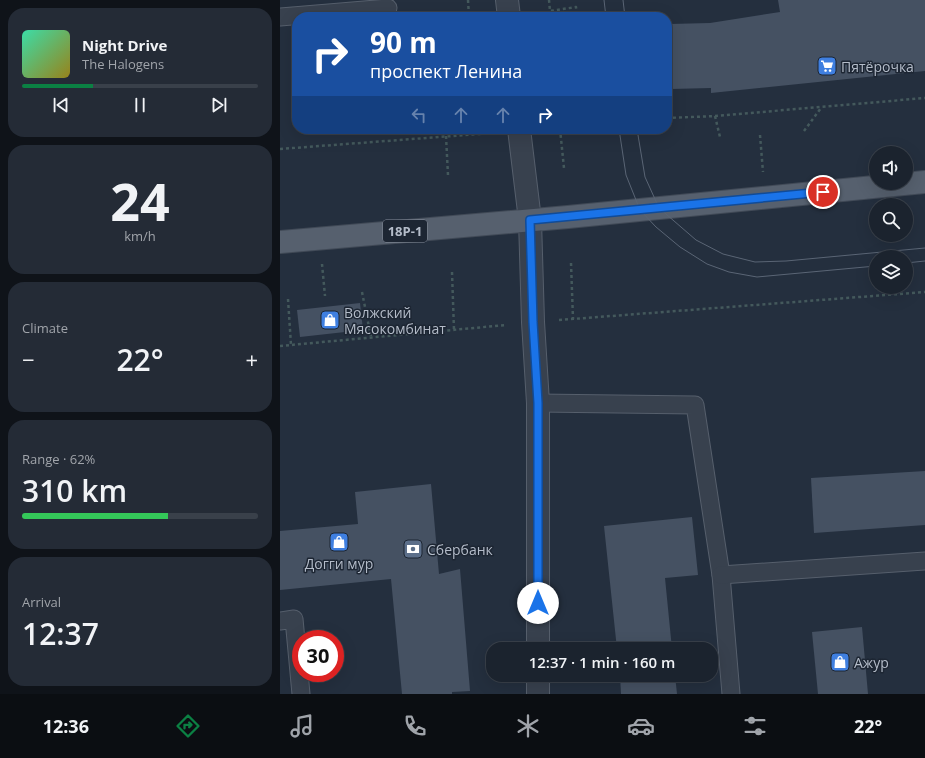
<!DOCTYPE html>
<html lang="en">
<head>
<meta charset="utf-8">
<style>
	:root { --surface:#1b232e; --page:#242b36; --text:#f1f3f6; --muted:#a0a4aa; --line:#39404a; --accent:#0b8043 }
	body { margin:0; font-family:"Open Sans",sans-serif; background:var(--page); color:var(--text); height:100vh; display:flex; flex-direction:column; font-size:15px; white-space:nowrap }
	* { box-sizing:border-box; margin:0 }
	p { font-size:13px; color:var(--muted) }
	.icon { flex:none; width:22px; height:22px; fill:none; stroke:currentColor; stroke-width:2; stroke-linecap:round; stroke-linejoin:round }
	.map { position:relative; flex:1; overflow:hidden }
	.panel { display:flex; flex-direction:column; gap:8px; padding:8px; background:#0f1319; width:280px }
	.panel>* { flex:none }
	.top-card { position:absolute; left:12px; top:12px; width:380px; height:122px; border-radius:16px; box-shadow:0 4px 16px #0002,0 0 0 1px var(--line); background:#1a4fa0; color:#fff; overflow:hidden }
	.tools { position:absolute; left:589px; top:146px; display:grid; gap:8px }
	.tools a { display:grid; place-items:center; width:44px; height:44px; border-radius:50%; background:var(--surface); box-shadow:0 4px 16px #0002,0 0 0 1px var(--line); font-size:20px }
	.speed { position:absolute; left:12px; top:630px; display:flex; gap:8px; font-size:20px; font-weight:700; text-align:center }
	.speed>* { display:grid; place-content:center; width:52px; height:52px; border-radius:50%; background:var(--surface); box-shadow:0 4px 16px #0002,0 0 0 1px var(--line); line-height:1 }
	.speed .limit { border:6px solid #d22; background:#fff; color:#111 }
	.pin { position:absolute; display:grid; place-items:center; width:34px; height:34px; color:#fff; margin:-17px; border:2px solid #fff; border-radius:50%; box-shadow:0 1px 4px #0007 }
	.me { position:absolute; width:44px; margin:-22px; rotate:0deg; stroke-linejoin:round; filter:drop-shadow(0 0 3px #0008) }
	.turn { display:flex; align-items:center; gap:14px; height:84px; padding:0 12px; font-size:18px }
	.turn .icon { width:52px; height:52px; stroke-width:2.5 }
	.turn b { display:block; font-size:28px; line-height:34px }
	.lanes { display:flex; align-items:center; height:38px; padding:0 12px; background:#0003; justify-content:center; gap:20px; direction:ltr }
	.lanes .off { opacity:.35 }
	.big { font-size:30px; font-weight:600; line-height:1.1 }
	.panel .widget { flex:1; display:flex; flex-direction:column; justify-content:center; gap:6px; min-width:0; padding:0 14px; border-radius:16px; background:var(--page) }
	.panel .dial { align-items:center; gap:0 }
	.dial b { font-size:52px; line-height:1 }
	.song { display:flex; align-items:center; gap:12px }
	.cover { width:48px; height:48px; border-radius:6px; background:linear-gradient(135deg,hsl(160 70% 55%),hsl(50 70% 35%)) }
	.played { height:4px; border-radius:2px; background:linear-gradient(90deg,var(--accent) 30%,var(--line) 30%) }
	.keys { display:flex; justify-content:space-around; direction:ltr }
	.heat { display:flex; justify-content:space-between; align-items:center; font-size:22px; direction:ltr }
	.charge { height:6px; border-radius:3px; background:linear-gradient(90deg,#34c759 62%,var(--line) 0) }
	.trip { position:absolute; left:206px; top:642px; width:232px; height:40px; border-radius:16px; background:var(--surface); box-shadow:0 4px 16px #0002,0 0 0 1px var(--line); font-weight:600; line-height:40px; text-align:center }
	.tabs { display:flex; height:64px; justify-content:space-around; align-items:center; background:#0b0e12; color:var(--muted) }
	.tabs .icon { width:28px; height:28px }
	.tabs .current { color:var(--accent) }
	.tabs b { font-size:18px; color:var(--text) }
	main { display:flex; flex:1; min-height:0 }
	.map>svg:first-child { display:block }
	.building { fill:#455162 }
	.lines { fill:none; stroke-linecap:round; stroke-linejoin:round }
	.lane-casing { stroke:#565f6c; stroke-width:19 }
	.street-casing { stroke:#565f6c; stroke-width:24 }
	.primary-casing { stroke:#414a57; stroke-width:24 }
	.path { stroke:#44595c; stroke-width:2.5; stroke-dasharray:3 3; stroke-linecap:butt }
	.lane { stroke:#38414e; stroke-width:17 }
	.street { stroke:#38414e; stroke-width:22 }
	.primary { stroke:#56606e; stroke-width:22 }
	.tram { stroke:#5a6575; stroke-width:1 }
	.route-casing { stroke:#114b97; stroke-width:10 }
	.route { stroke:#1a73e8; stroke-width:7 }
	.labels { text-anchor:middle; dominant-baseline:central; stroke-width:3; stroke-linejoin:round; paint-order:stroke }
	.shield { fill:#1d2633; stroke:#878f9c; stroke-width:1 }
	.shield-label { font-size:13px; font-weight:bold; fill:#b4bcc9 }
	.poi-label { font-size:14px; fill:#b4bcc9; stroke:#1d2633; text-anchor:start }
</style>
</head>
<body>
<main>
<section class="panel">
<div class="widget">
<div class="song"><i class="cover"></i><div><b>Night Drive</b><p>The Halogens</p></div></div>
<div class="played"></div>
<div class="keys"><svg class="icon" aria-label="previous" viewBox="0 0 24 24"><path d="M18 5L8 12l10 7zM5 5v14"/></svg><svg class="icon" aria-label="pause" viewBox="0 0 24 24"><path d="M8 5v14M16 5v14"/></svg><svg class="icon" aria-label="next" viewBox="0 0 24 24"><path d="M6 5l10 7-10 7zM19 5v14"/></svg></div>
</div>
<div class="widget dial"><b>24</b><p>km/h</p></div>
<div class="widget"><p>Climate</p>
<div class="heat"><a>−</a><b class="big">22°</b><a>+</a></div>
</div>
<div class="widget"><p>Range · 62%</p><b class="big">310 km</b><div class="charge"></div></div>
<div class="widget"><p>Arrival</p><b class="big">12:37</b></div>
</section>
<div class="map">
<svg width="645" height="694" viewBox="0 0 645 694">
	<rect width="100%" height="100%" fill="#242f3e"/>
	<g class="building">
		<polygon points="498,0 645,0 645,71 431,93 431,88 391,89 390,24 430,23 500,12"/>
		<polygon points="80,303 83,330 20,337 17,310"/>
		<polygon points="645,471 645,525 534,533 531,478"/>
		<polygon points="151,484 159,574 180,569 190,691 172,692 172,694 122,694 111,579 0,590 0,531 78,524 75,492"/>
		<polygon points="412,517 418,575 385,578 392,649 337,649 324,526"/>
		<polygon points="582,627 588,694 538,694 532,632"/>
		<polygon points="340,675 395,675 397,694 341,694"/>
	</g>
	<g class="lines">
		<g class="lane-casing">
			<g id="lane">
				<polyline points="0,17 108,8"/>
				<polyline points="258,403 415,405 441,575 451,694"/>
				<polyline points="441,575 645,561"/>
				<polyline points="0,621 14,619 21,694"/>
			</g>
		</g>
		<g class="street-casing">
			<g id="street">
				<polyline points="227,0 229,17"/>
				<polyline points="239,129 250,220 253,322 258,403 258,649"/>
				<polyline points="258,694 258,675"/>
			</g>
		</g>
		<g class="primary-casing">
			<polyline id="primary" points="0,242 288,217 645,182"/>
		</g>
		<g class="path">
			<polyline points="188,0 189,17"/>
			<polyline points="269,0 270,11 296,7 297,17"/>
			<polyline points="435,116 440,137"/>
			<polyline points="387,118 435,116 645,98"/>
			<polyline points="280,129 284,168"/>
			<polyline points="524,131 541,108"/>
			<polyline points="199,134 212,133"/>
			<polyline points="480,135 483,172"/>
			<polyline points="166,136 168,175"/>
			<polyline points="0,149 199,134 199,129"/>
			<polyline points="291,263 293,319"/>
			<polyline points="42,264 45,296"/>
			<polyline points="172,272 174,330"/>
			<polyline points="82,292 91,337"/>
			<polyline points="8,299 11,345"/>
			<polyline points="279,320 645,292"/>
			<polyline points="0,346 226,325"/>
		</g>
		<use href="#lane" class="lane"/>
		<use href="#street" class="street"/>
		<use href="#primary" class="primary"/>
		<g class="tram">
			<polyline points="324,0 326,17"/>
			<polyline points="343,0 345,17"/>
			<polyline points="339,129 346,175 360,210 376,227 400,247 427,264 449,272 477,277 596,266"/>
			<polyline points="357,129 365,177 379,208 416,240 443,254 475,262 506,261 645,248"/>
			<polyline points="626,263 645,261"/>
		</g>
	</g>
	<g class="lines">
		<g class="route-casing">
			<polyline id="route" points="258,603 258,403 253,322 250,220 543,192"/>
		</g>
		<use href="#route" class="route"/>
	</g>
	<defs>
		<g id="supermarket-square" transform="scale(1)"><rect x="-9" y="-9" width="18" height="18" rx="4" fill="#3f7fe0" stroke="#1d2633"/><path d="M-6-5.5h2.5l.6 2H6L4.5 2H-2.5L-4.4-4H-6ZM-1.5 3.2a1.3 1.3 0 1 0 .1 0ZM3 3.2a1.3 1.3 0 1 0 .1 0Z" fill="#fff"/></g>
		<g id="shop-square" transform="scale(1)"><rect x="-9" y="-9" width="18" height="18" rx="4" fill="#3f7fe0" stroke="#1d2633"/><path d="M-5-2.5h2.3a2.7 3.5 0 0 1 5.4 0H5L5.5 6h-11ZM-1.5-2.5h3a1.5 2.3 0 0 0-3 0Z" fill="#fff"/></g>
		<g id="bank-square" transform="scale(1)"><rect x="-9" y="-9" width="18" height="18" rx="4" fill="#5c6f8a" stroke="#1d2633"/><path d="M-6-4H6V4H-6ZM0-2.3a2.3 2.3 0 1 0 0 4.6a2.3 2.3 0 1 0 0-4.6Z" fill="#fff"/></g>
	</defs>
	<g fill-rule="evenodd">
		<use href="#supermarket-square" x="547" y="66"/>
		<use href="#shop-square" x="50" y="320"/>
		<use href="#shop-square" x="59" y="542"/>
		<use href="#bank-square" x="133" y="549"/>
		<use href="#shop-square" x="560" y="662"/>
	</g>
	<g class="labels">
		<rect class="shield" x="103" y="220" width="44" height="22" rx="3"/>
		<g class="shield-label">
			<text x="125" y="231">18Р-1</text>
		</g>
		<g class="poi-label">
			<text x="561" y="66">Пятёрочка</text>
			<text x="64" y="312">Волжский<tspan x="64" dy="16">Мясокомбинат</tspan></text>
			<text x="147" y="549">Сбербанк</text>
			<text x="59" y="563" text-anchor="middle">Догги мур</text>
			<text x="574" y="662">Ажур</text>
		</g>
	</g>
</svg>
<div class="tools">
<a><svg class="icon" aria-label="sound" viewBox="0 0 24 24"><path d="M4 9h4l5-4v14l-5-4H4zM17 9q2 3 0 6"/></svg></a>
<a><svg class="icon" aria-label="search" viewBox="0 0 24 24"><circle cx="10" cy="10" r="6"/><path d="M15 15l6 6"/></svg></a>
<a><svg class="icon" aria-label="layers" viewBox="0 0 24 24"><path d="M12 4l9 5-9 5-9-5zM3 14l9 5 9-5"/></svg></a>
</div>
<div class="speed"><div class="limit">30</div></div>
<div class="pin" style="left:543px;top:192px;background:#d93025"><svg class="icon" aria-label="arrive" viewBox="0 0 24 24"><path d="M6 21V4h12l-3 4 3 4H6"/></svg></div>
<svg class="me" style="left:258px;top:603px" viewBox="-20 -20 40 40"><circle r="19" fill="#fff"/><path d="M0-13L10 11 0 6-10 11z" fill="#1a73e8"/></svg>
<div class="trip">12:37 · 1 min · 160 m</div>
<div class="top-card">
<div class="turn"><svg class="icon" aria-label="right" viewBox="0 0 24 24"><path d="M7 20v-9h11M14 6l5 5-5 5"/></svg><div><b>90 m</b>проспект Ленина</div></div>
<div class="lanes"><svg class="icon off" aria-label="left" viewBox="0 0 24 24"><path d="M17 20v-9H6M10 6l-5 5 5 5"/></svg><svg class="icon off" aria-label="ahead" viewBox="0 0 24 24"><path d="M12 20V5M6 11l6-6 6 6"/></svg><svg class="icon off" aria-label="ahead" viewBox="0 0 24 24"><path d="M12 20V5M6 11l6-6 6 6"/></svg><svg class="icon" aria-label="right" viewBox="0 0 24 24"><path d="M7 20v-9h11M14 6l5 5-5 5"/></svg></div>
</div>
</div>
</main>
<nav class="tabs">
<b>12:36</b>
<svg class="icon current" aria-label="directions" viewBox="0 0 24 24"><path d="M12 3l9 9-9 9-9-9zM9 14v-3h6M13 9l2 2-2 2"/></svg>
<svg class="icon" aria-label="music" viewBox="0 0 24 24"><path d="M9 18V5l10-2v13"/><circle cx="6" cy="18" r="3"/><circle cx="16" cy="16" r="3"/></svg>
<svg class="icon" aria-label="phone" viewBox="0 0 24 24"><path d="M5 4h4l2 5-3 2q2 4 5 5l2-3 5 2v4C11 20 4 13 5 4z"/></svg>
<svg class="icon" aria-label="climate" viewBox="0 0 24 24"><path d="M12 3v18M4 7l16 10M4 17L20 7"/></svg>
<svg class="icon" aria-label="car" viewBox="0 0 24 24"><path d="M5 17H2v-5l4-1 3-4h7l3 4 3 1v5h-3M9 17h6M6 11h13"/><circle cx="7" cy="17" r="2"/><circle cx="17" cy="17" r="2"/></svg>
<svg class="icon" aria-label="filters" viewBox="0 0 24 24"><path d="M4 7h16M4 17h16"/><circle cx="9" cy="7" r="2"/><circle cx="15" cy="17" r="2"/></svg>
<b>22°</b>
</nav>
</body>
</html>
